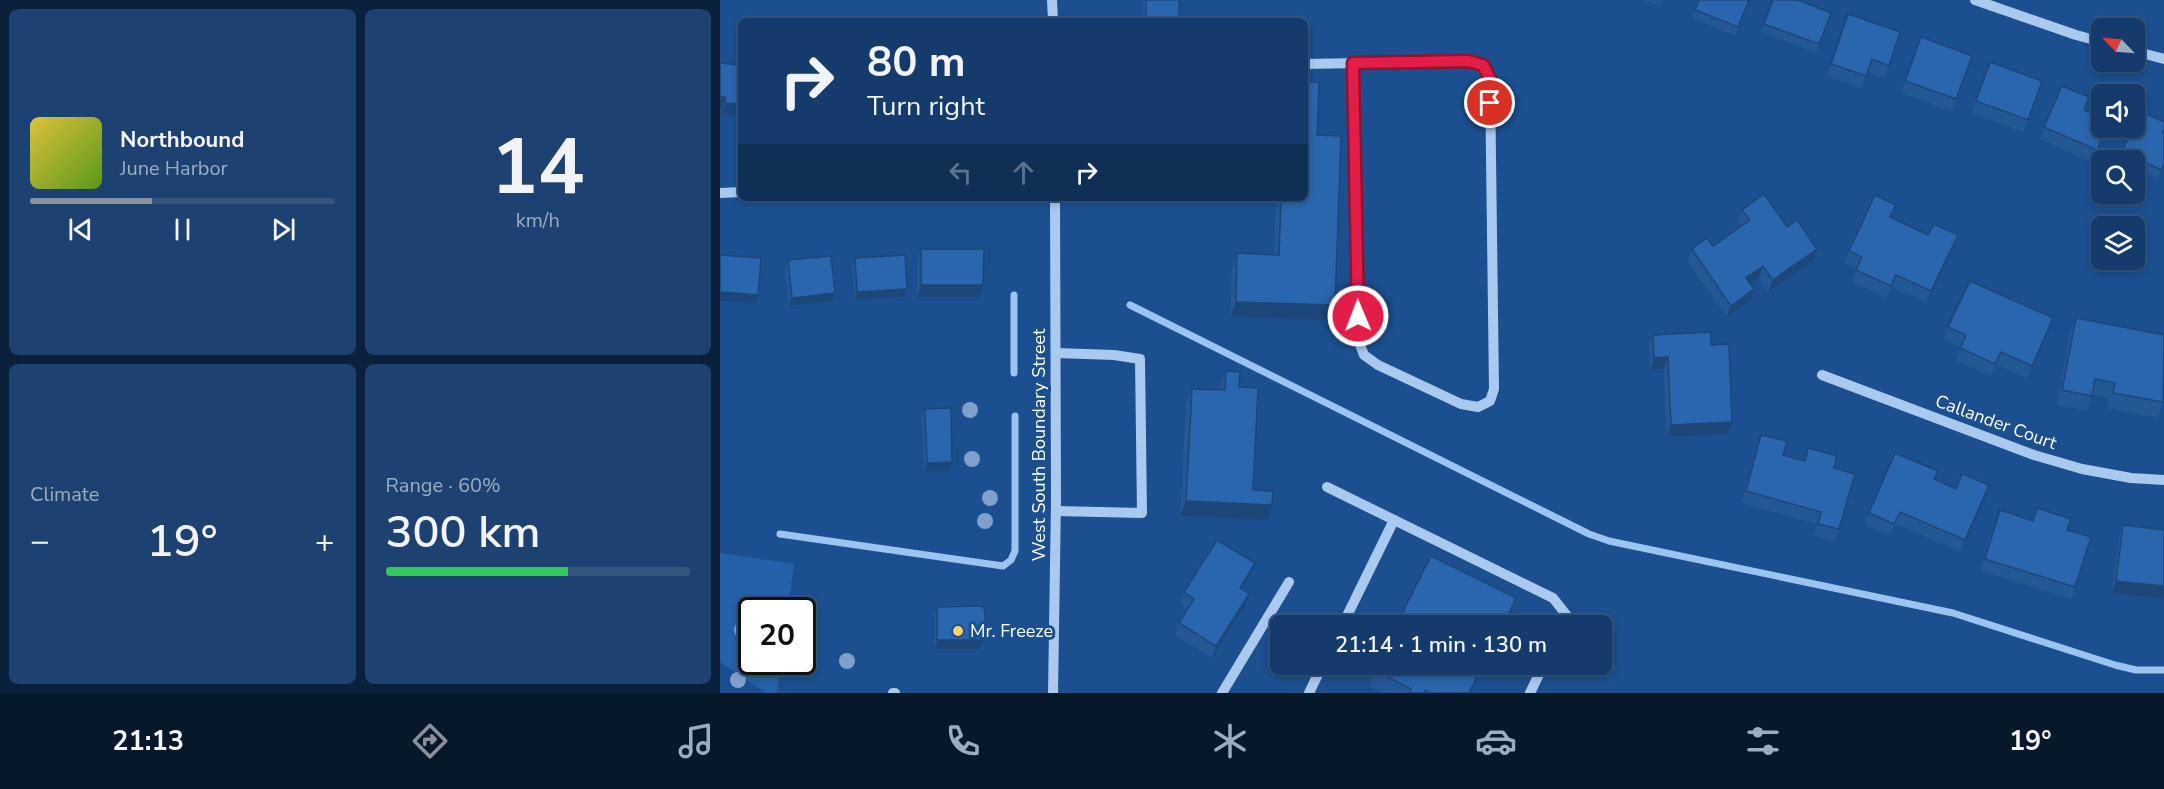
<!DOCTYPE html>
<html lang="en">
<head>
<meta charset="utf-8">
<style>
	:root { --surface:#143b6b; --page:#1d4271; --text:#f1f3f6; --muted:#9dadc1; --line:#33557e; --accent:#8c9099 }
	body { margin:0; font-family:"Nunito Sans",sans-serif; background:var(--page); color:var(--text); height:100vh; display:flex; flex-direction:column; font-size:22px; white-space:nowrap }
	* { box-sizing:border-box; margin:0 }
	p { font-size:20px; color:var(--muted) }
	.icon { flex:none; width:33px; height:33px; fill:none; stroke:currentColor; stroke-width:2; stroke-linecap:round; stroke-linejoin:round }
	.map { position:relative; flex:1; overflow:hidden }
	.side { display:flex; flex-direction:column; gap:9px; padding:9px; background:#0b203b; width:720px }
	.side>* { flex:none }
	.banner { position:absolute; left:18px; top:18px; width:570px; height:183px; border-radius:9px; box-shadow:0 3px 9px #0003,0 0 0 2px var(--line); background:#143b6b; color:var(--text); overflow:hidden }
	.needle { width:39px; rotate:295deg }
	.fabs { position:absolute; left:1371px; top:18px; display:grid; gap:12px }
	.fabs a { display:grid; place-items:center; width:54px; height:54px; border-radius:9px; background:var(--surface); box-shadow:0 3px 9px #0003,0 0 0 2px var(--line); font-size:30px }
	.speed { position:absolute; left:18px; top:597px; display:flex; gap:12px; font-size:30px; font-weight:700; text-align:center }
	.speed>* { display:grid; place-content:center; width:78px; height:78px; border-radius:50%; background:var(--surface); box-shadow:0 3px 9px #0003,0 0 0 2px var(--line); line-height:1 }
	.speed .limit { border:3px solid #111; border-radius:9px; background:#fff; color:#111 }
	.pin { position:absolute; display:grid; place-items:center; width:51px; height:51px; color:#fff; margin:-26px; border:3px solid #fff; border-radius:50%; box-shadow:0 2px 6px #0007 }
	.me { position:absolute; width:66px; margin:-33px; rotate:359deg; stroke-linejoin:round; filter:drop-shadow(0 0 4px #0008) }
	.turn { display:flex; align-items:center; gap:21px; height:126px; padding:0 30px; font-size:27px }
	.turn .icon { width:78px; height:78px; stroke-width:2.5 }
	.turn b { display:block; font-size:42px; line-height:51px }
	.lanes { display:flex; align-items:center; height:57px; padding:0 30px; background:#0003; justify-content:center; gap:30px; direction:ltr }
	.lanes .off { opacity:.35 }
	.big { font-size:45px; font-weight:600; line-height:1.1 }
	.side .widget { flex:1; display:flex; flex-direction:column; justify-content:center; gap:9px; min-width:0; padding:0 21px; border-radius:9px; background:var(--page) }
	.side .dial { align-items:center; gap:0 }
	.dial b { font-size:78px; line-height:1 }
	.song { display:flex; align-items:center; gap:18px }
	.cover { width:72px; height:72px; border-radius:9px; background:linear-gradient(135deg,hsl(50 70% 55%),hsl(90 70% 35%)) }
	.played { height:6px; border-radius:3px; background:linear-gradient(90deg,var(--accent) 40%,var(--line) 40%) }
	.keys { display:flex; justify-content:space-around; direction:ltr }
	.heat { display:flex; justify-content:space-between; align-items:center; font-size:33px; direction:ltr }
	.charge { height:9px; border-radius:4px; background:linear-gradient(90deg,#34c759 60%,var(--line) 0) }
	.side .tiles { flex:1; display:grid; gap:9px; grid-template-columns:repeat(2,1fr) }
	.trip { position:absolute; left:550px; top:615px; width:342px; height:60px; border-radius:9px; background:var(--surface); box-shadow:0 3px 9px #0003,0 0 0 2px var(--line); font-weight:600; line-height:60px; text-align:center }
	.dock { display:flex; height:96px; justify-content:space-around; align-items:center; background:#08182b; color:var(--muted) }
	.dock .icon { width:42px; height:42px }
	.dock .current { color:var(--accent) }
	.dock b { font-size:27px; color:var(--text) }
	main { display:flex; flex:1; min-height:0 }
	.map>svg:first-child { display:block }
	.green { fill:#2461a8 }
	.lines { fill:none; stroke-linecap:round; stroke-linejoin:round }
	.stream { stroke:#9cc4f0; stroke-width:7 }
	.minor { stroke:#a9c9ee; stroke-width:10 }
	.tree { fill:#7ea0ca }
	.wall { fill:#245895 }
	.shaded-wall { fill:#1d4779 }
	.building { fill:#2a66ad; stroke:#1d4779; stroke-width:1.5 }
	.route-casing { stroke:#92132f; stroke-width:15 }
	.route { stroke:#e11d48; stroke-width:10 }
	.poi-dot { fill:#ffd166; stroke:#1b4f8f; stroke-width:2 }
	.labels { text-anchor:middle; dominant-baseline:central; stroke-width:6; stroke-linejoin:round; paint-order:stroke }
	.street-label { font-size:18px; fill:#fff; stroke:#1b4f8f }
	.poi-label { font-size:18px; fill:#fff; stroke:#1b4f8f; text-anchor:start }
</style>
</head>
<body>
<main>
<section class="side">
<div class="tiles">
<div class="widget">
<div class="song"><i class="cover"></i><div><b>Northbound</b><p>June Harbor</p></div></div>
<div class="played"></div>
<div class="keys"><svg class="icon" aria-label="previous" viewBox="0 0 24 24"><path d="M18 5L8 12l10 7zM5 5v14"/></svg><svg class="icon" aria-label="pause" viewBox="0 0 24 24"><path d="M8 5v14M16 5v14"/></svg><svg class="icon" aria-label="next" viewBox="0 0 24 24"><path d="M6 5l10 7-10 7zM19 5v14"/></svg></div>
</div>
<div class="widget dial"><b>14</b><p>km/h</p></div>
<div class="widget"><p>Climate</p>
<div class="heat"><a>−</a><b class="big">19°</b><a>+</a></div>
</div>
<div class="widget"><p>Range · 60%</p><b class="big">300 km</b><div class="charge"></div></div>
</div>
</section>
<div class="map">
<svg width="1444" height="693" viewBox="0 0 1444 693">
	<rect width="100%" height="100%" fill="#1b4f8f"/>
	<polygon class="green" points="0,553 74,564 68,610 32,610 32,662 61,662 57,693 46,693 0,662"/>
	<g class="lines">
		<g class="stream">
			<polyline points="294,295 294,373"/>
			<polyline points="410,305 869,534 889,541 1233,613 1395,665 1416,670 1444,670"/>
			<polyline points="60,534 283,566 291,560 295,551 295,416"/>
		</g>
		<g class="minor">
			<polyline points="332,0 333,21"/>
			<polyline points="1255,0 1356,35 1382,42"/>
			<polyline points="1414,51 1444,59"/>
			<polyline points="585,64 748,61 763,65 770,79 774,389 770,401 758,407 741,404 658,365 644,355 638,340 633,63"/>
			<polyline points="0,193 21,192"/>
			<polyline points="336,353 394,355 420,359 422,513 336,511"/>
			<polyline points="1102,375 1314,455 1362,469 1411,478 1444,480"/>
			<polyline points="607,487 833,598 848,617 843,626"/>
			<polyline points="622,626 674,520"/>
			<polyline points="173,693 175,693"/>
			<polyline points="333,693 336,500 335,198"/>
			<polyline points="502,693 569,582"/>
			<polyline points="589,693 603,664"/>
			<polyline points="810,693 824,664"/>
		</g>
	</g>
	<g class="tree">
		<circle cx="250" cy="410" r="8"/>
		<circle cx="252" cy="459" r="8"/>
		<circle cx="270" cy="498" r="8"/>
		<circle cx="265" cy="521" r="8"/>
		<circle cx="22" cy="630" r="8"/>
		<circle cx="127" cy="661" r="8"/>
		<circle cx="18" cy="680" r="8"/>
	</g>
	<g class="wall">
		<rect x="423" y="0" width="36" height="21"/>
		<polygon points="924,0 942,0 940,7"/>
		<polygon points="979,0 1030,0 1015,36 972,18"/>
		<polygon points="1053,0 1111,13 1096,53 1041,32"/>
		<polygon points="1128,14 1180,32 1164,78 1147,71 1141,88 1107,76"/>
		<polygon points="1201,37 1252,56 1232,111 1181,93"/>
		<polygon points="1270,62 1322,81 1303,132 1251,113"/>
		<polygon points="0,63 21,65 21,116 1,115 2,109 0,109"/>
		<polygon points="1365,110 1385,133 1373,162 1320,139 1324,127"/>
		<polygon points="1444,122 1443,133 1444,133 1444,165 1438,178 1414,167 1414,160 1399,160 1402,151"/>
		<polygon points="597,135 610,320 510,317 512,269 517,253 554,254 556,198 585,198"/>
		<polygon points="1022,210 1067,227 1097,249 1093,261 1048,292 1039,278 1031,284 1034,289 1030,301 1007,317 967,261 972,249 993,246 1021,226 1018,222"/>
		<polygon points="1171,217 1233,247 1207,303 1172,287 1166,298 1132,282 1137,269 1124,263 1129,251"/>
		<polygon points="201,249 259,297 197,297 197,261"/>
		<polygon points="135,258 187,289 184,297 134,300 132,266"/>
		<polygon points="68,260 112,301 69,306 65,269"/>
		<polygon points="1356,318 1443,402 1438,418 1387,408 1389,398 1372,395 1367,411 1337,405 1350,333"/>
		<polygon points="1228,327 1329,330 1307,378 1276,364 1271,376 1236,360 1240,347 1224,339"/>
		<polygon points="933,335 991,345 1007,434 946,437 944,369 930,370 929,347"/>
		<polygon points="506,371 519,387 533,490 547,520 460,516 466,404 472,389 500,390 500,386"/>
		<polygon points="205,409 229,471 204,471 202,417"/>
		<polygon points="1041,435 1063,455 1084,460 1088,448 1114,468 1119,529 1115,541 1094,536 1097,524 1021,503 1037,447"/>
		<polygon points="1215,479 1236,489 1265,497 1241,552 1175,524 1170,536 1145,525 1149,513"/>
		<polygon points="1317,508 1347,530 1355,587 1351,599 1260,571 1280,510 1312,521"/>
		<polygon points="1403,525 1444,530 1444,599 1392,593 1399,537"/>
		<polygon points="535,563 530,575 522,589 529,594 525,606 492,658 455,635 459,623 468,609 460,604 464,592"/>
		<polygon points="217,607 265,636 262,644 258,649 214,649 214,615"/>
		<polygon points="654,670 751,693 663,693 649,686"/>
	</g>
	<g class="shaded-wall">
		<polygon points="0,96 6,97 2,109 0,109"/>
		<polygon points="5,103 21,104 21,116 1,115"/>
		<polygon points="1387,128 1385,133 1373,162 1377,150"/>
		<polygon points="1238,235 1233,247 1207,303 1211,291"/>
		<polygon points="1097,249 1093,261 1048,292 1053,280"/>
		<polygon points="1043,266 1039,278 1022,290 1026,278"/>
		<polygon points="201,285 263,285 259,297 197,297"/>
		<polygon points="187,289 184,297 134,300 137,292"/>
		<polygon points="1034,289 1030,301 1007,317 1011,306"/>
		<polygon points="0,292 38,295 35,303 0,301"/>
		<polygon points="115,293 112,301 69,306 72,298"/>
		<polygon points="516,302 615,305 610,320 510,317"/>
		<polygon points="1333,318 1329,330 1307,378 1312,366"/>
		<polygon points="948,357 944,369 930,370 934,358"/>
		<polygon points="1012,422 1007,434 946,437 951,425"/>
		<polygon points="232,462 229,471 204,471 207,463"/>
		<polygon points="1269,485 1265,497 1241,552 1245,540"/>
		<polygon points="466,501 552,505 547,520 460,516"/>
		<polygon points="535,563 530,575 515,600 520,588"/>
		<polygon points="1396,581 1444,586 1444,599 1392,593"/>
		<polygon points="529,594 525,606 492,658 496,646"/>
		<polygon points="796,598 791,614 785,626 783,626"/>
		<polygon points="265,636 262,644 258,649 214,649 217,640"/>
		<polygon points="763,664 765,664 751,693 749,693"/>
	</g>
	<g class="building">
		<rect x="426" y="0" width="33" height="21"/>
		<polygon points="979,0 1029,0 1018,27 975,10"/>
		<polygon points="1053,0 1078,0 1111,13 1099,44 1044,24"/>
		<polygon points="1128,14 1180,32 1169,66 1152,59 1146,76 1111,64"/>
		<polygon points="1201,37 1252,56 1236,99 1185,81"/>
		<polygon points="1270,62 1322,81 1308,120 1256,101"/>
		<polygon points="0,63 21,65 21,104 5,103 6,97 0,96"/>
		<polygon points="585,82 599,82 597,135 621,136 615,305 516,302 517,253 559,255 561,198 585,198"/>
		<polygon points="1342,86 1369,97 1364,110 1382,117 1382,128 1387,128 1377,150 1324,127"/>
		<polygon points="1420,111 1444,122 1444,129 1442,132 1444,133 1444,164 1441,170 1402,151 1413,128 1414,128 1414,124"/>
		<polygon points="1044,194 1067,227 1077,220 1097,249 1053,280 1043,266 1026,278 1034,289 1011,306 972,249 987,238 993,246 1030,220 1022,210"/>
		<polygon points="1155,195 1176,205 1170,217 1208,235 1214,224 1238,235 1211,291 1176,275 1171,286 1136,270 1142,257 1129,251"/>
		<polygon points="201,249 264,249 263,285 201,285"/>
		<polygon points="0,255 41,258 38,295 0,292"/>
		<polygon points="185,255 187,289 137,292 135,258"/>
		<polygon points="111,256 115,293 72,298 68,260"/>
		<polygon points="1250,281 1333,318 1312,366 1281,352 1275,364 1240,348 1246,335 1228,327"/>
		<polygon points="1356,318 1444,335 1443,402 1393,393 1395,383 1375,379 1372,396 1342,390"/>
		<polygon points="991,332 991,345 1009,344 1012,422 951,425 948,357 934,358 933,335"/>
		<polygon points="506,371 520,372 519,387 538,388 533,490 553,491 552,505 466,501 472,389 505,390"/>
		<polygon points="231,408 232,462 207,463 205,409"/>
		<polygon points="1041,435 1067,441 1063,455 1085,461 1088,448 1117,456 1114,468 1135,474 1119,529 1098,524 1101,512 1026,491"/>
		<polygon points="1175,453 1218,471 1214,479 1236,489 1242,474 1269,485 1245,540 1180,512 1174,524 1149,513"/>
		<polygon points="1317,508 1351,519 1347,530 1371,537 1355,587 1265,559 1280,510 1313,521"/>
		<polygon points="1403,525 1444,530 1444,586 1396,581"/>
		<polygon points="497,540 535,563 520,588 529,594 496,646 459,623 474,599 464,592"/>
		<polygon points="711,556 796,598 783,626 676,626"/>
		<polygon points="261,606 265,609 265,636 261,640 217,640 217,607"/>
		<polygon points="657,664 763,664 749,693 711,693 705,690 704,693 689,693 691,689 654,670"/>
	</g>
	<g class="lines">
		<g class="route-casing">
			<polyline id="route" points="638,316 633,63 748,61 763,65 770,79 770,103"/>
		</g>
		<use href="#route" class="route"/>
	</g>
	<circle class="poi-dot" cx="238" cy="631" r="6"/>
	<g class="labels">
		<g class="street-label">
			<text transform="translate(1276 422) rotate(20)">Callander Court</text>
			<text transform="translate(319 445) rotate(-90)">West South Boundary Street</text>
		</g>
		<g class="poi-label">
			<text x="250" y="631">Mr. Freeze</text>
		</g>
	</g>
</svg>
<div class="fabs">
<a><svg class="needle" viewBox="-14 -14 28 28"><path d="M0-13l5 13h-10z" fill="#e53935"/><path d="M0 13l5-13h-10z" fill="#9dadc1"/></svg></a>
<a><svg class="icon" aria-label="sound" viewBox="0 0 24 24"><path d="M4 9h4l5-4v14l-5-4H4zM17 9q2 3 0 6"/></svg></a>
<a><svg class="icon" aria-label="search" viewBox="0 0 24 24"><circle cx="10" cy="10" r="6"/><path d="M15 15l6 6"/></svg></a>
<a><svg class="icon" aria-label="layers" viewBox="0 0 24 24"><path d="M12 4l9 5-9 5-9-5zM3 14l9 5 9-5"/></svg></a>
</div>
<div class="speed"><div class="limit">20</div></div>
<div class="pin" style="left:770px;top:103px;background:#d93025"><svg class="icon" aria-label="arrive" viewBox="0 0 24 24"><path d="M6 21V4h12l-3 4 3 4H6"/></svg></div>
<svg class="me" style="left:638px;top:316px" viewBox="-20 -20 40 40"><circle r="17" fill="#e11d48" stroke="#fff" stroke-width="3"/><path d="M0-11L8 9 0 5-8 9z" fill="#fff"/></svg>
<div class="trip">21:14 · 1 min · 130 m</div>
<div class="banner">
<div class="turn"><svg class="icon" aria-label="right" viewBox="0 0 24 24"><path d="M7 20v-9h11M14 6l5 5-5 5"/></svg><div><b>80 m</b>Turn right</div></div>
<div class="lanes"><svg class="icon off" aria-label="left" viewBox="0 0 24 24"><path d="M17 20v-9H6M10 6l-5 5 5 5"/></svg><svg class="icon off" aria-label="ahead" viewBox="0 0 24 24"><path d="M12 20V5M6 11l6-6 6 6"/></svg><svg class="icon" aria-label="right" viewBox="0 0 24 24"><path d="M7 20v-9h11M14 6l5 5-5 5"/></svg></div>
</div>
</div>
</main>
<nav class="dock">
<b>21:13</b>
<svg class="icon current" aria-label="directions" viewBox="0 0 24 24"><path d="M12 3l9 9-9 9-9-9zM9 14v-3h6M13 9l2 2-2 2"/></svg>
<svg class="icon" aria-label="music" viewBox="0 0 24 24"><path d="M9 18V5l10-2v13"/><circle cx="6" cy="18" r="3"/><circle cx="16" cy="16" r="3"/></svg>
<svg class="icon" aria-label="phone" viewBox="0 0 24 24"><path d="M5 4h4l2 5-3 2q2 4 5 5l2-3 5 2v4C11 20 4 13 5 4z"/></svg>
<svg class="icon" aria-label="climate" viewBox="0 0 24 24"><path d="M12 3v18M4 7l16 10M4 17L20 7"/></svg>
<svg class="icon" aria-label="car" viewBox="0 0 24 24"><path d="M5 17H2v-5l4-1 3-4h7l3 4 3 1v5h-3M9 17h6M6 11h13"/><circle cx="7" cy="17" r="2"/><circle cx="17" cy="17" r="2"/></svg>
<svg class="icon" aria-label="filters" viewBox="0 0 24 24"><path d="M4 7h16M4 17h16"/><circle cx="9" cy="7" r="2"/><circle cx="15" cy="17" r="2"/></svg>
<b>19°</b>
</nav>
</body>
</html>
